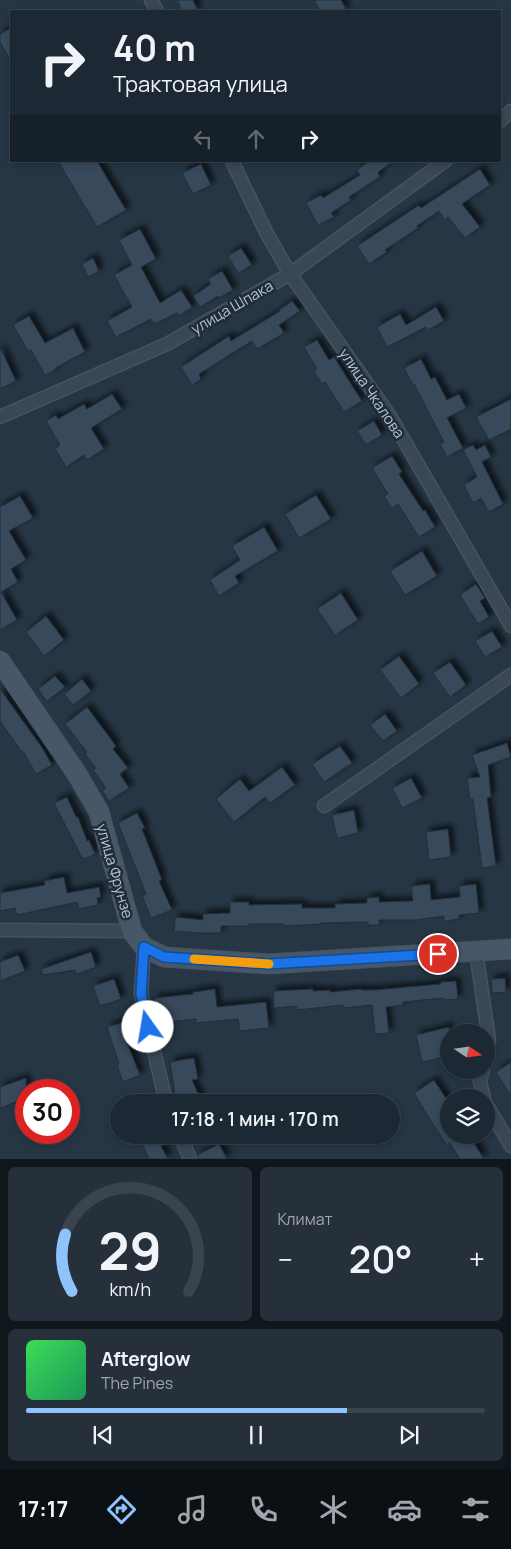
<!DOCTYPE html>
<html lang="ru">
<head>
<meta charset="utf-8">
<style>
	:root { --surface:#1c2833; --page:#25303b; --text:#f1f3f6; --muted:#a0a6ac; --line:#3a444e; --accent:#8dc4fd }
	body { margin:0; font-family:Manrope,sans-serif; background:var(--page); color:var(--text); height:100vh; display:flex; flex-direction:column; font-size:19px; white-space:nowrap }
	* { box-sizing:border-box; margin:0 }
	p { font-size:16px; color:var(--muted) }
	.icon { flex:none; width:28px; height:28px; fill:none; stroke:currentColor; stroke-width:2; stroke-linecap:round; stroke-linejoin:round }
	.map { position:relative; height:1159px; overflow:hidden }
	.details { display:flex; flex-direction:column; gap:8px; padding:8px; background:#0f161c; flex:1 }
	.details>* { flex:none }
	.banner { position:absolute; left:10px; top:10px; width:491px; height:152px; border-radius:0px; box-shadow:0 2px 8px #0003,0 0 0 1px var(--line); background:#1c2833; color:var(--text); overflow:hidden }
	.needle { width:32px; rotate:103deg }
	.fabs { position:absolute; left:440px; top:1024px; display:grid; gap:10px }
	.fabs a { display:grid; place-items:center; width:55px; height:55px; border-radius:50%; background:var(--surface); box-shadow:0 2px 8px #0003,0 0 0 1px var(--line); font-size:25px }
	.speed { position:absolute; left:15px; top:1079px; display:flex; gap:10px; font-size:25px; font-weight:700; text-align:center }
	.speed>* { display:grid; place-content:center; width:65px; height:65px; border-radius:50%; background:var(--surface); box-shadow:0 2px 8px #0003,0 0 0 1px var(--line); line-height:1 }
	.speed .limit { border:8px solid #d22; background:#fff; color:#111 }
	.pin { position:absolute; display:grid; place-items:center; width:42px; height:42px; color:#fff; margin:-21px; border:2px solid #fff; border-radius:50%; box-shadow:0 1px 5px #0007 }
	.me { position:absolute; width:55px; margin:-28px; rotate:347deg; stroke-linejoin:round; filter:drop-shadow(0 0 4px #0008) }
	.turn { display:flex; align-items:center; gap:18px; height:105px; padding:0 20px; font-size:22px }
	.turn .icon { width:65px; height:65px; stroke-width:2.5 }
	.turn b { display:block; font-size:35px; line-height:42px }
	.lanes { display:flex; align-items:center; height:48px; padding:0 20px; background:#0003; justify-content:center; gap:25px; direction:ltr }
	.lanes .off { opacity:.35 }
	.big { font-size:38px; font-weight:600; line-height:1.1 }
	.details .widget { flex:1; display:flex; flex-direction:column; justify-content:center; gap:8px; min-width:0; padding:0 18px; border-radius:8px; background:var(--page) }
	.details .dial { align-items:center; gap:0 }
	.dial svg { height:130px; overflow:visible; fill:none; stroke:var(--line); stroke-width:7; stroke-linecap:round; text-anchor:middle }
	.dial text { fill:var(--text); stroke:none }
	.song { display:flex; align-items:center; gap:15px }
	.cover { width:60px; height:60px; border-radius:8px; background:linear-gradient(135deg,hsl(130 70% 55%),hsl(150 70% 35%)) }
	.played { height:5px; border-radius:2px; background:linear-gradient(90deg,var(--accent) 70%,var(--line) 70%) }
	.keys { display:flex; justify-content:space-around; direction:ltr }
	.heat { display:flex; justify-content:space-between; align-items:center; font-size:28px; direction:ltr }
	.details .tiles { flex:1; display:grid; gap:8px; grid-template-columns:1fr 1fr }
	.widget:last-child { grid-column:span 2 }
	.trip { position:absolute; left:110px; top:1094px; width:290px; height:50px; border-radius:25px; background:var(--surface); box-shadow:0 2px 8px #0003,0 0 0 1px var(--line); font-weight:600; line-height:50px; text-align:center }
	.tabs { display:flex; height:80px; justify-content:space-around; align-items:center; background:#0b1014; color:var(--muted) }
	.tabs .icon { width:35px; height:35px }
	.tabs .on { color:var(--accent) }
	.tabs b { font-size:22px; color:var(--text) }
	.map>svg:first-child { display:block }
	.building { fill:#374a5b; stroke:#212e3b; filter:url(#shadow) }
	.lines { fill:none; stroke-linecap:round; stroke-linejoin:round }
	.street-casing { stroke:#475360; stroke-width:15 }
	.secondary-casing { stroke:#475360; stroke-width:21 }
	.street { stroke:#3a4754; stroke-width:12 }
	.secondary { stroke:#485767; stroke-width:19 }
	.route-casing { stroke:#114b97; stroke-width:12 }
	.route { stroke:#1a73e8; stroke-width:9 }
	.slow { stroke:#f59e0b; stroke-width:9 }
	.labels { text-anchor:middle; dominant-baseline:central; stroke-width:5; stroke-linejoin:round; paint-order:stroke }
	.street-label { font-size:15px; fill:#b8c2cd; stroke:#1f2c39 }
</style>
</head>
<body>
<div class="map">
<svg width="511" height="1159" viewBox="0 0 511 1159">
	<defs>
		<filter id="shadow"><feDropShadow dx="4.5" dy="-4.5" stdDeviation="2.5" flood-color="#0009"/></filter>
	</defs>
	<rect width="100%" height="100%" fill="#263644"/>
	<g class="building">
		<polygon points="177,0 193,0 198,11 182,11"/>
		<polygon points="314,0 341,0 347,11 320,11"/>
		<polygon points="11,28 11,62 0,42 0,34"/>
		<polygon points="58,161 97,161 126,210 97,227"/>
		<polygon points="369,161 394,161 378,172 380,177 349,197 351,200 331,213 334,217 318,225 306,203 321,195 323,198 360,175 357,170"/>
		<polygon points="201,164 211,185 193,194 182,173"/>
		<polygon points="480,169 490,185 462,204 480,227 465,238 448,217 445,220 439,211 417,226 418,228 385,250 387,252 369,264 357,246 419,205 421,208"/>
		<polygon points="140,229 156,259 141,267 160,303 181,290 192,307 179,316 177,313 154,324 151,319 116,337 107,321 132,307 114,275 132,265 119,240"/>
		<polygon points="241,248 252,265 238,273 228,256"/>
		<polygon points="93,258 99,271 88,277 82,264"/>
		<polygon points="222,271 233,290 219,298 218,296 200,307 193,296 211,284 208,279"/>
		<polygon points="292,301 300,311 279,325 284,333 257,349 252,341 199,374 201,379 192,385 181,367 229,336 231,341 280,311 279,310"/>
		<polygon points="436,307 444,321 428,330 426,327 387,347 377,327 400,314 406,325"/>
		<polygon points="29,316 45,343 73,328 85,352 55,368 55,370 45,375 31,350 28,351 13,325"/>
		<polygon points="317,340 329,360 334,357 362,401 344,412 325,382 322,384 314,372 317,369 304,347"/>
		<polygon points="0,347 16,381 0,389"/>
		<polygon points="421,359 431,379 435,377 447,400 459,394 466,408 447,418 463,448 447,457 440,444 444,442 414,384 413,385 404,368"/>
		<polygon points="112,394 122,409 91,428 104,449 87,460 84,455 66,467 55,449 60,445 46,421 56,415 58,419 84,404 87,409"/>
		<polygon points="511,399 511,429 489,440 476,417"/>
		<polygon points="374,421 382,435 366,445 357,431"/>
		<polygon points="473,445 476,450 485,445 491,457 482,462 503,504 489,512 481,498 473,503 464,485 477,477 463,450"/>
		<polygon points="392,456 402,472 399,474 423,511 425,510 435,527 419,537 398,504 392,508 384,496 388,494 372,468"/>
		<polygon points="316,495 331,519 299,538 285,514"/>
		<polygon points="20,496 33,518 9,531 26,560 11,569 18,582 1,592 17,620 0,630 0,507"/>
		<polygon points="264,527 278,551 235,576 239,583 219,596 210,580 240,560 232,546"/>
		<polygon points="422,551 437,576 405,595 390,571"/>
		<polygon points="476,584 485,598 480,601 489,617 478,624 460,595"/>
		<polygon points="341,593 358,620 335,635 317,609"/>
		<polygon points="46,616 64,640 44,656 26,632"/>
		<polygon points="492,631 502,647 485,657 475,641"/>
		<polygon points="399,656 419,684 401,698 380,670"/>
		<polygon points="450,662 466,685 450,697 433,673"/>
		<polygon points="55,676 65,687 47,701 38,689"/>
		<polygon points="82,679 91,691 73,705 64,694"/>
		<polygon points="0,689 43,749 52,765 36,774 23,751 22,752 0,721"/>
		<polygon points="87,707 116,746 113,749 128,768 120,774 129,788 109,801 102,790 106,788 93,770 96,768 85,754 87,752 65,724"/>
		<polygon points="385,714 397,731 383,741 370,725"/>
		<polygon points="507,743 511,757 488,765 491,797 487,798 496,866 482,868 473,799 470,800 467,778 480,777 472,755"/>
		<polygon points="340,746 352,763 324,782 312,764"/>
		<polygon points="282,767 295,785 270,803 265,797 234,822 216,799 240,779 249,791"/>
		<polygon points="411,778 422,798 402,808 392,788"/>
		<polygon points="67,797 76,817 78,817 87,841 89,840 95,854 87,858 82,858 54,803"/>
		<polygon points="354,810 358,833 337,838 332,815"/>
		<polygon points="137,813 145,828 142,829 162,880 159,881 172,910 151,918 142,896 146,894 118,823"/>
		<polygon points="448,829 451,857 429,860 426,832"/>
		<polygon points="64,877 67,893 99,887 101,897 97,898 98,905 79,909 77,902 17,915 15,908 0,911 0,893 45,885 44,881"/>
		<polygon points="430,884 431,900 460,897 459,886 476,884 479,913 459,915 459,919 444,921 444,916 415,920 379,920 379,925 368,925 368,922 321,923 321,924 283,926 283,924 249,924 249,926 221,926 221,933 199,933 174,931 175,917 203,920 203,914 230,913 230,902 249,902 249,905 302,904 302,908 335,908 335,904 367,903 367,898 379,897 379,902 413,901 411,886"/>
		<polygon points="91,952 96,967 77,974 75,970 43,975 41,969"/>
		<polygon points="18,955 25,971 0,981 0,962"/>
		<polygon points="505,978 506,992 492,993 491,979"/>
		<polygon points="114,979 121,999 100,1006 93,986"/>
		<polygon points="456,981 458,999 443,1000 443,998 403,1002 403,1005 386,1007 389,1033 375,1034 372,1005 344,1008 343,1005 297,1010 296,1006 274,1008 273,991 313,989 313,991 330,990 330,992 361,989 361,990 374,990 441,984 441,982"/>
		<polygon points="215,989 217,1007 266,1002 269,1028 240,1031 238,1019 196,1023 196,1019 157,1023 154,998 193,994 193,992"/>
		<polygon points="127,1021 133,1041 127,1043 140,1075 123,1082 117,1065 119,1064 107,1027"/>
		<polygon points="449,1027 449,1056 422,1062 416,1035"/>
		<polygon points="194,1058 198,1079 192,1080 202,1102 178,1102 175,1095 170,1062"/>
		<polygon points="511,1062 511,1096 496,1072"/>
		<polygon points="26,1078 26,1098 0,1108 0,1087"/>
		<polygon points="434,1080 449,1103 449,1135 469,1135 484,1159 460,1159 449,1142 449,1148 431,1121 414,1093"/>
		<polygon points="138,1135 162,1135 166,1144 161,1146 168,1159 149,1159"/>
		<polygon points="219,1144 227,1159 198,1159 197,1155"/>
	</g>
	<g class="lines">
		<g class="street-casing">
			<g id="street">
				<polyline points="151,0 157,11"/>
				<polyline points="500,121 511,111"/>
				<polyline points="232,161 266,232 290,274 390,416 511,626"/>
				<polyline points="0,417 167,344 290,274 445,161"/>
				<polyline points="324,806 511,675"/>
				<polyline points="0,930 132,931"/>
				<polyline points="144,947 141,994 164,1094 167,1102"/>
				<polyline points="476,951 489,1040 486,1054"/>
				<polyline points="483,1070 480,1082 484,1098"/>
				<polyline points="486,1104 511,1146"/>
				<polyline points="180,1135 190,1159"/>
			</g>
		</g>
		<g class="secondary-casing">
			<polyline id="secondary" points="0,661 77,774 99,812 132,931 144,947 164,957 268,964 511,949"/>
		</g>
		<use href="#street" class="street"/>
		<use href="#secondary" class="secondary"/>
	</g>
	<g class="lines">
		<g class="route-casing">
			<polyline id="route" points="148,1027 141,994 144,947 164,957 268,964 438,954"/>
		</g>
		<use href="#route" class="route"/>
		<polyline class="slow" points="194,959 269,964"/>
	</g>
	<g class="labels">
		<g class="street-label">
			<text transform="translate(232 307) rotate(-30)">улица Шпака</text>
			<text transform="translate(372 393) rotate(56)">улица Чкалова</text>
			<text transform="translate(115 871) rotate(74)">улица Фрунзе</text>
		</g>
	</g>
</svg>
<div class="fabs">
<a><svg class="needle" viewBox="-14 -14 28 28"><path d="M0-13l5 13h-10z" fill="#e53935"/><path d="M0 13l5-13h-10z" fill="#a0a6ac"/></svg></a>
<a><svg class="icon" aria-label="layers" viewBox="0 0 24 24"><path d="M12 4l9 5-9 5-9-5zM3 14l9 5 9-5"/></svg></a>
</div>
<div class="speed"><div class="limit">30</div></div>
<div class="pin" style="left:438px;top:954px;background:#d93025"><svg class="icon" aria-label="arrive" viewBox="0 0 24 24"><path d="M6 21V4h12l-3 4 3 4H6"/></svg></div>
<svg class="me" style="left:148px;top:1027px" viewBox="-20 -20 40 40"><circle r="19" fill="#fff"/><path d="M0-13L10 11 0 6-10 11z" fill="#1a73e8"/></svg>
<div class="trip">17:18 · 1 мин · 170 m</div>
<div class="banner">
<div class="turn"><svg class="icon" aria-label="right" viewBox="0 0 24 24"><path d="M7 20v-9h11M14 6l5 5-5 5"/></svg><div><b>40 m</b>Трактовая улица</div></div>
<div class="lanes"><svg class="icon off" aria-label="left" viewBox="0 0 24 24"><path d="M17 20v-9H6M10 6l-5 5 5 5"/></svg><svg class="icon off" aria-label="ahead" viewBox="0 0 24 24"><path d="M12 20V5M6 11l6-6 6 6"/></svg><svg class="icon" aria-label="right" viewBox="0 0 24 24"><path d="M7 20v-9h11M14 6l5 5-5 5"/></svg></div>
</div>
</div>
<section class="details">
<div class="tiles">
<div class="widget dial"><svg viewBox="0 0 100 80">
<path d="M14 69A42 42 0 1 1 86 69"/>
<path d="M14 69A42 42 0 0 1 10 34" stroke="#8dc4fd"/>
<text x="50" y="56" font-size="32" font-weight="700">29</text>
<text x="50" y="72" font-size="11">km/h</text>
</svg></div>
<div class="widget"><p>Климат</p>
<div class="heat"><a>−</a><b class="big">20°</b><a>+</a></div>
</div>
<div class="widget">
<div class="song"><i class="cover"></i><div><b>Afterglow</b><p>The Pines</p></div></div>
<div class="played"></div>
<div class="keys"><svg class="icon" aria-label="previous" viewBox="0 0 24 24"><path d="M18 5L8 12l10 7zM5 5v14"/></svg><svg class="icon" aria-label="pause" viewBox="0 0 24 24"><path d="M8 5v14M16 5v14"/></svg><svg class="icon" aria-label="next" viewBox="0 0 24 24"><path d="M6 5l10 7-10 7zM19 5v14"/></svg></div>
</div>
</div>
</section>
<nav class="tabs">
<b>17:17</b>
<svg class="icon on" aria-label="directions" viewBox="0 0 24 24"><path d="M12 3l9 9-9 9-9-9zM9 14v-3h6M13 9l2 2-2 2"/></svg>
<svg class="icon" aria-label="music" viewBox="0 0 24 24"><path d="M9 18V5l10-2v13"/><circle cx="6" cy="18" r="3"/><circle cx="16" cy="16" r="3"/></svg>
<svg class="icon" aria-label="phone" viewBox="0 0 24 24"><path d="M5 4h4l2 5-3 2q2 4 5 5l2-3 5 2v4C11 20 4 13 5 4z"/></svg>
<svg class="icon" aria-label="climate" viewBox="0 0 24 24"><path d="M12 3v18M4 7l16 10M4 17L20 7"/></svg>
<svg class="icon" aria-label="car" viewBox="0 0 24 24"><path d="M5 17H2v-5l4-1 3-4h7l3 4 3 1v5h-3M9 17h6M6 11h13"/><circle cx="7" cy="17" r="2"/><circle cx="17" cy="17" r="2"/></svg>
<svg class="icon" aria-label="filters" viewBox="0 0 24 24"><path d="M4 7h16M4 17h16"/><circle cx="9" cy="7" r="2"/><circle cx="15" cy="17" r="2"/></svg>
</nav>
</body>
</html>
